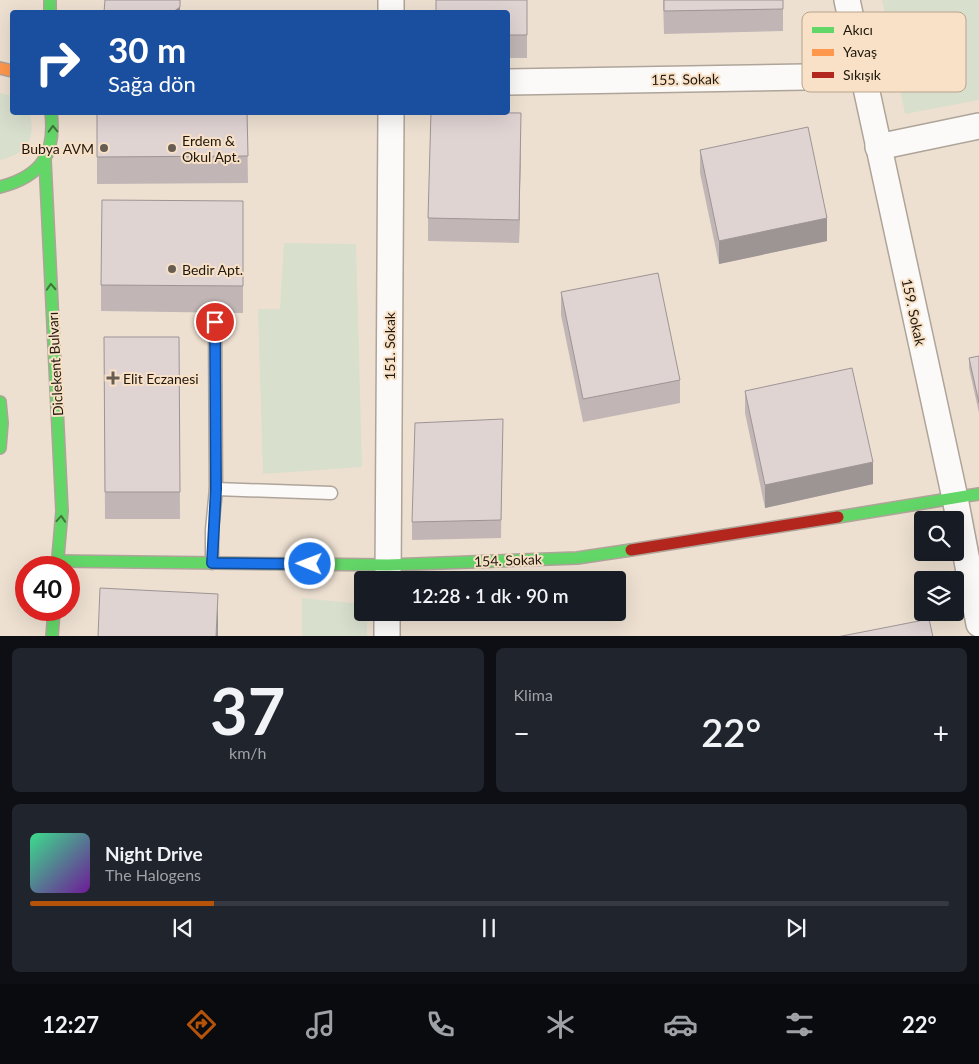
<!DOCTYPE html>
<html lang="tr">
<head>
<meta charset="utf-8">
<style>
	:root { --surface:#171b24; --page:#20242c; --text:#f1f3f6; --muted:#9ea1a6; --line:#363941; --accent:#b45309 }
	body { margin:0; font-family:Lato,sans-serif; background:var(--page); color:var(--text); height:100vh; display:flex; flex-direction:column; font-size:19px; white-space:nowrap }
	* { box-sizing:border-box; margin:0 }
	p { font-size:16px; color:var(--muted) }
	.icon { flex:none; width:28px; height:28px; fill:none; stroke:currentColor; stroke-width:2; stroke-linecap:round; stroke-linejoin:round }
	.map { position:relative; height:636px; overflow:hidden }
	.side { display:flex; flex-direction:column; gap:12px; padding:12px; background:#0d0f14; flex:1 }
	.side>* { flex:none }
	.guide { position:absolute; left:10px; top:10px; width:500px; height:105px; border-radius:5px; box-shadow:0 5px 20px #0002; background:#1a4fa0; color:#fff; overflow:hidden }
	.tools { position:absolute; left:914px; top:511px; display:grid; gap:10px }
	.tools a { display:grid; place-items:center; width:50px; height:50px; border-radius:5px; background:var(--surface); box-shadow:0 5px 20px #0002; font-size:25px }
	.speed { position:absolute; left:15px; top:556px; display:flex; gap:10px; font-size:25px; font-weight:700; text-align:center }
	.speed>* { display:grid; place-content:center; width:65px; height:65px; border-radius:50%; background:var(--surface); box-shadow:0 5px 20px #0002; line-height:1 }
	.speed .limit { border:8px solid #d22; background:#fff; color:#111 }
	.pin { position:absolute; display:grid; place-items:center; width:42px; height:42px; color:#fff; margin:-21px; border:2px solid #fff; border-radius:50%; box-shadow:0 1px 5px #0007 }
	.me { position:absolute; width:55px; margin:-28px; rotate:271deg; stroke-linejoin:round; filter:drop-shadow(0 0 4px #0008) }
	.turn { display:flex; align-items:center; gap:18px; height:105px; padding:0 15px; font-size:22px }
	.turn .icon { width:65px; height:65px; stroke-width:2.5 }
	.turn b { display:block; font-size:35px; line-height:42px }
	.big { font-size:38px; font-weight:600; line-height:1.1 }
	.side .card { flex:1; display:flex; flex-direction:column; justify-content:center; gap:8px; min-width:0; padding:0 18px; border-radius:8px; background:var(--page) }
	.side .dial { align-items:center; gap:0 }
	.dial b { font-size:65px; line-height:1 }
	.song { display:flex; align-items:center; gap:15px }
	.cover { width:60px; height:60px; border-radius:8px; background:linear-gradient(135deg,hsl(150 70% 55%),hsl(280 70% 35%)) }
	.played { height:5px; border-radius:2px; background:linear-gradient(90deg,var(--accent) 20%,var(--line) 20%) }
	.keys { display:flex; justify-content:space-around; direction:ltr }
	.heat { display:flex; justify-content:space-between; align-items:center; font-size:28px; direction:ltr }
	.side .tiles { flex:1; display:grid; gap:12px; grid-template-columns:1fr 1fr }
	.card:last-child { grid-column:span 2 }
	.trip { position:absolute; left:354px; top:571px; width:272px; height:50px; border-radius:5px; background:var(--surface); box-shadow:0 5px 20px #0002; font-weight:600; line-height:50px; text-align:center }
	.tabs { display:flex; height:80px; justify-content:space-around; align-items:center; background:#090b0e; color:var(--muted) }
	.tabs .icon { width:35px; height:35px }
	.tabs .on { color:var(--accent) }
	.tabs b { font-size:22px; color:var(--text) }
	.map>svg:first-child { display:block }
	.green { fill:#d9dfcd }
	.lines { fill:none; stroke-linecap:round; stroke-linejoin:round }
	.lane-casing { stroke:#aea499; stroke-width:15 }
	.street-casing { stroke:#aea499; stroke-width:28 }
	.fast-casing { stroke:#aea499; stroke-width:14 }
	.slow-casing { stroke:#aea499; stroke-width:14 }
	.jam-casing { stroke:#aea499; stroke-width:14 }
	.lane { stroke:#fcfaf8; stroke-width:12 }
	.street { stroke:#fcfaf8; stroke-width:25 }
	.fast { stroke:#63d668; stroke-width:11 }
	.slow { stroke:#ff974d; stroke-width:11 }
	.jam { stroke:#b3261e; stroke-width:11 }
	.wall { fill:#c1b6b5 }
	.shaded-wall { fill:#9d9494 }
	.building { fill:#e0d4d3; stroke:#9d9494 }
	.oneway { stroke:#41763a }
	.route-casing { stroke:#114b97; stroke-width:12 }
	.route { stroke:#1a73e8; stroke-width:9 }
	.poi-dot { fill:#675d52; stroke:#f8e1c6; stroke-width:2 }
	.labels { text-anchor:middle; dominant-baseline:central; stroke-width:4; stroke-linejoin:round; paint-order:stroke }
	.street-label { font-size:14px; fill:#1f170d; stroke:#f8e1c6 }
	.poi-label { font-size:14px; fill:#1f170d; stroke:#f8e1c6; text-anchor:start }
	.key { fill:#f8e1c6; stroke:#b7a48e; stroke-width:1 }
	.key-label { font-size:14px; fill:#1f170d }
</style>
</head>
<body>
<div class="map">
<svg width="979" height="637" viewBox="0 0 979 637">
	<rect width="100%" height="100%" fill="#ede0d1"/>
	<g class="green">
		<polygon points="882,0 979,0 979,100 905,114"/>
		<path d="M0,93L12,96V112L29,113C38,138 25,155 0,160Z"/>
		<polygon points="284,243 356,244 362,467 263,474 258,309 280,309"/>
		<polygon points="302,598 362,604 362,612 367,613 367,636 302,636"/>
	</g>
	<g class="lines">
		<g class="lane-casing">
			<g id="lane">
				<polyline points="216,489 331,493"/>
				<polyline points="212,563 212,530 216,489 215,322"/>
			</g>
		</g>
		<g class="street-casing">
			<g id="street">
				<polyline points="847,0 955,498 979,624"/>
				<polyline points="391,12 391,0"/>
				<polyline points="508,82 863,76"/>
				<polyline points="878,147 979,126"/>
				<polyline points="388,580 391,112"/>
				<polyline points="387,637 387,612"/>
			</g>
		</g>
		<g class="fast-casing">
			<g id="fast">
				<polyline points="50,0 50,12"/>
				<polyline points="45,160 62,511 57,568"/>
				<path d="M0,187C42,176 56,154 51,112"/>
				<polyline points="0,402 2,423 0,448"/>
				<polyline points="838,517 979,494"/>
				<polyline points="58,561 388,565 577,558 631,550"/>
				<polyline points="52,637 54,610"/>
			</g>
		</g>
		<g class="slow-casing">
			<polyline id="slow" points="0,68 12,71"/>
		</g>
		<g class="jam-casing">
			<polyline id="jam" points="631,550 838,517"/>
		</g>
		<use href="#lane" class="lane"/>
		<use href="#street" class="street"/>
		<use href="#fast" class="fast"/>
		<use href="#slow" class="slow"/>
		<use href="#jam" class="jam"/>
	</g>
	<g class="wall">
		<polygon points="527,0 527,58 508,58 508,12"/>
		<polygon points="663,0 783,0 783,31 664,34"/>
		<polygon points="97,112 247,112 248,183 97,184"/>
		<polygon points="521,135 519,243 428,241 428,218"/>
		<polygon points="700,150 827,241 719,264 700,173"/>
		<polygon points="243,201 243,313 101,311 101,285"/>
		<polygon points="561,292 680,380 680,403 583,422 561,315"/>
		<polygon points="104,337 179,337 180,519 105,519"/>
		<polygon points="979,356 979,413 969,368 969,358"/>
		<polygon points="745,391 873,484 765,508 745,413"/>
		<polygon points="503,419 501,538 412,540 412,522"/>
	</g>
	<g class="shaded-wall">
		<polygon points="180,0 180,12 173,12"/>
		<polygon points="521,113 521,135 519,243 519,220"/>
		<polygon points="827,218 827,241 719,264 719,241"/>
		<polygon points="873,462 873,484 765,508 765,485"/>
		<polygon points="218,594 218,637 216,637"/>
	</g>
	<g class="building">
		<polygon points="105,0 180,0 180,7 173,12 104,12"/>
		<polygon points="436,0 527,0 527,35 508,35 508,12 436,12"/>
		<polygon points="664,0 783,0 783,9 664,11"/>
		<polygon points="97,112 247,112 248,156 97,157"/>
		<polygon points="431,112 521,113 519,220 428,218"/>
		<polygon points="808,127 827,218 719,241 700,150"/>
		<polygon points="102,200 243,201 243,286 101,285"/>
		<polygon points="658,273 680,380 583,399 561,292"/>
		<polygon points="104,337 179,337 180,492 105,492"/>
		<polygon points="979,356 979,403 969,358"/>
		<polygon points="852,368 873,462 765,485 745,391"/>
		<polygon points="503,419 501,520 412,522 415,423"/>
		<polygon points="100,588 218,594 216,637 98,637"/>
		<polygon points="929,619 933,637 837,637"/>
	</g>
	<defs><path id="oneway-chevron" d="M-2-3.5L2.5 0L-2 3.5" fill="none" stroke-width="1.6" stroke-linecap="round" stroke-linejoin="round" transform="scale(1.25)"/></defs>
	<g class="oneway">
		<use href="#oneway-chevron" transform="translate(53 129) rotate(-92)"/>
		<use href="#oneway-chevron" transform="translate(51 287) rotate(-93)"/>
		<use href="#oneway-chevron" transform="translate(61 519) rotate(-86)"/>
	</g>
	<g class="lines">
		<g class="route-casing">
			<polyline id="route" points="215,322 216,489 212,563 310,564"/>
		</g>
		<use href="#route" class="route"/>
	</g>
	<g class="poi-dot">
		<circle cx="104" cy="148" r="5"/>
		<circle cx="172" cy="148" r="5"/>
		<circle cx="172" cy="269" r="5"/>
		<path d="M110.5 370.5h5v5h5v5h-5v5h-5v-5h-5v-5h5z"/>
	</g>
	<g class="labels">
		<g class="street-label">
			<text transform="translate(685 79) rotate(-1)">155. Sokak</text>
			<text transform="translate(914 312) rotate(78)">159. Sokak</text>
			<text transform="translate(389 346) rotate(-90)">151. Sokak</text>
			<text transform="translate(55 364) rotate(-93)">Diclekent Bulvarı</text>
			<text transform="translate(508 560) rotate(-2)">154. Sokak</text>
		</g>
		<g class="poi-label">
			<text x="182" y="140">Erdem &amp;<tspan x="182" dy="16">Okul Apt.</tspan></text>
			<text x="94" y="148" text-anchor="end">Bubya AVM</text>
			<text x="182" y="269">Bedir Apt.</text>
			<text x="123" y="378">Elit Eczanesi</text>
		</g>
	</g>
	<rect x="802" y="12" width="164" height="80" rx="8" class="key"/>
	<rect x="812" y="27" width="22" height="6" fill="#63d668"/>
	<rect x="812" y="49" width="22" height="7" fill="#ff974d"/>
	<rect x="812" y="72" width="22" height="6" fill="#b3261e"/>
	<g class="key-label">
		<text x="843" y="35">Akıcı</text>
		<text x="843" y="57">Yavaş</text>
		<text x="843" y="80">Sıkışık</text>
	</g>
</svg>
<div class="tools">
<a><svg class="icon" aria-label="search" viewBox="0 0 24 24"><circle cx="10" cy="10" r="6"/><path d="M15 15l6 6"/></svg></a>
<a><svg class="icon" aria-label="layers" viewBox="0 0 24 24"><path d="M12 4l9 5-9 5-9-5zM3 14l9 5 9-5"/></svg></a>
</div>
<div class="speed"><div class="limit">40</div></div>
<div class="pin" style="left:215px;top:322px;background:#d93025"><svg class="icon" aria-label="arrive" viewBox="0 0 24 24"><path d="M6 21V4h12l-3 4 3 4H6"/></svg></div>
<svg class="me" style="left:310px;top:564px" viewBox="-20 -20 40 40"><circle r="17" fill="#1a73e8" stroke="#fff" stroke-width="3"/><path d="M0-11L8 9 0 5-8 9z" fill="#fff"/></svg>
<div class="trip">12:28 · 1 dk · 90 m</div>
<div class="guide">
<div class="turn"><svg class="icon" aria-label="right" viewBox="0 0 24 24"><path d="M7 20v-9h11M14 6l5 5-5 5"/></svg><div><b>30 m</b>Sağa dön</div></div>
</div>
</div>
<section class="side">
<div class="tiles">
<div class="card dial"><b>37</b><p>km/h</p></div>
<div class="card"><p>Klima</p>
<div class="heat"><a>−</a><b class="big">22°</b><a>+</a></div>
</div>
<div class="card">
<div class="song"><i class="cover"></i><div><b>Night Drive</b><p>The Halogens</p></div></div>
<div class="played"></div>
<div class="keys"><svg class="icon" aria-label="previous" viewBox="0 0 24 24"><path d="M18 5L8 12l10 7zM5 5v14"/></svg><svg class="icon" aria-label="pause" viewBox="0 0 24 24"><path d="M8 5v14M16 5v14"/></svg><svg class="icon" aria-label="next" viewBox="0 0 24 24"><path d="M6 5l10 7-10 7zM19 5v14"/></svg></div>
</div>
</div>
</section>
<nav class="tabs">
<b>12:27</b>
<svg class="icon on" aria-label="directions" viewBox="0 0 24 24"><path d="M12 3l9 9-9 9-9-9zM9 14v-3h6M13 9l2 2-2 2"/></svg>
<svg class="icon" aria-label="music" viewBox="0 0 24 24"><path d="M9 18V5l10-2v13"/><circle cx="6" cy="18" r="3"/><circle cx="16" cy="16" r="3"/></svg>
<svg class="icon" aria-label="phone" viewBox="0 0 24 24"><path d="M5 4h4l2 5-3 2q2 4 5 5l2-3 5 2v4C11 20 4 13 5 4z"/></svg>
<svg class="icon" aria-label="climate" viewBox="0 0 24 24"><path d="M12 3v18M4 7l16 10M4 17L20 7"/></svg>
<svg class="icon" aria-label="car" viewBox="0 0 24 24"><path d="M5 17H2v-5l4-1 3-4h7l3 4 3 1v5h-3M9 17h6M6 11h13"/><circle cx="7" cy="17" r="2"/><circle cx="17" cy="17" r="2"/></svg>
<svg class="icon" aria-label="filters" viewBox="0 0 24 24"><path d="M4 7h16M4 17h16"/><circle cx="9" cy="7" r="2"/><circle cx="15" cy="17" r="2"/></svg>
<b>22°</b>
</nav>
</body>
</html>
